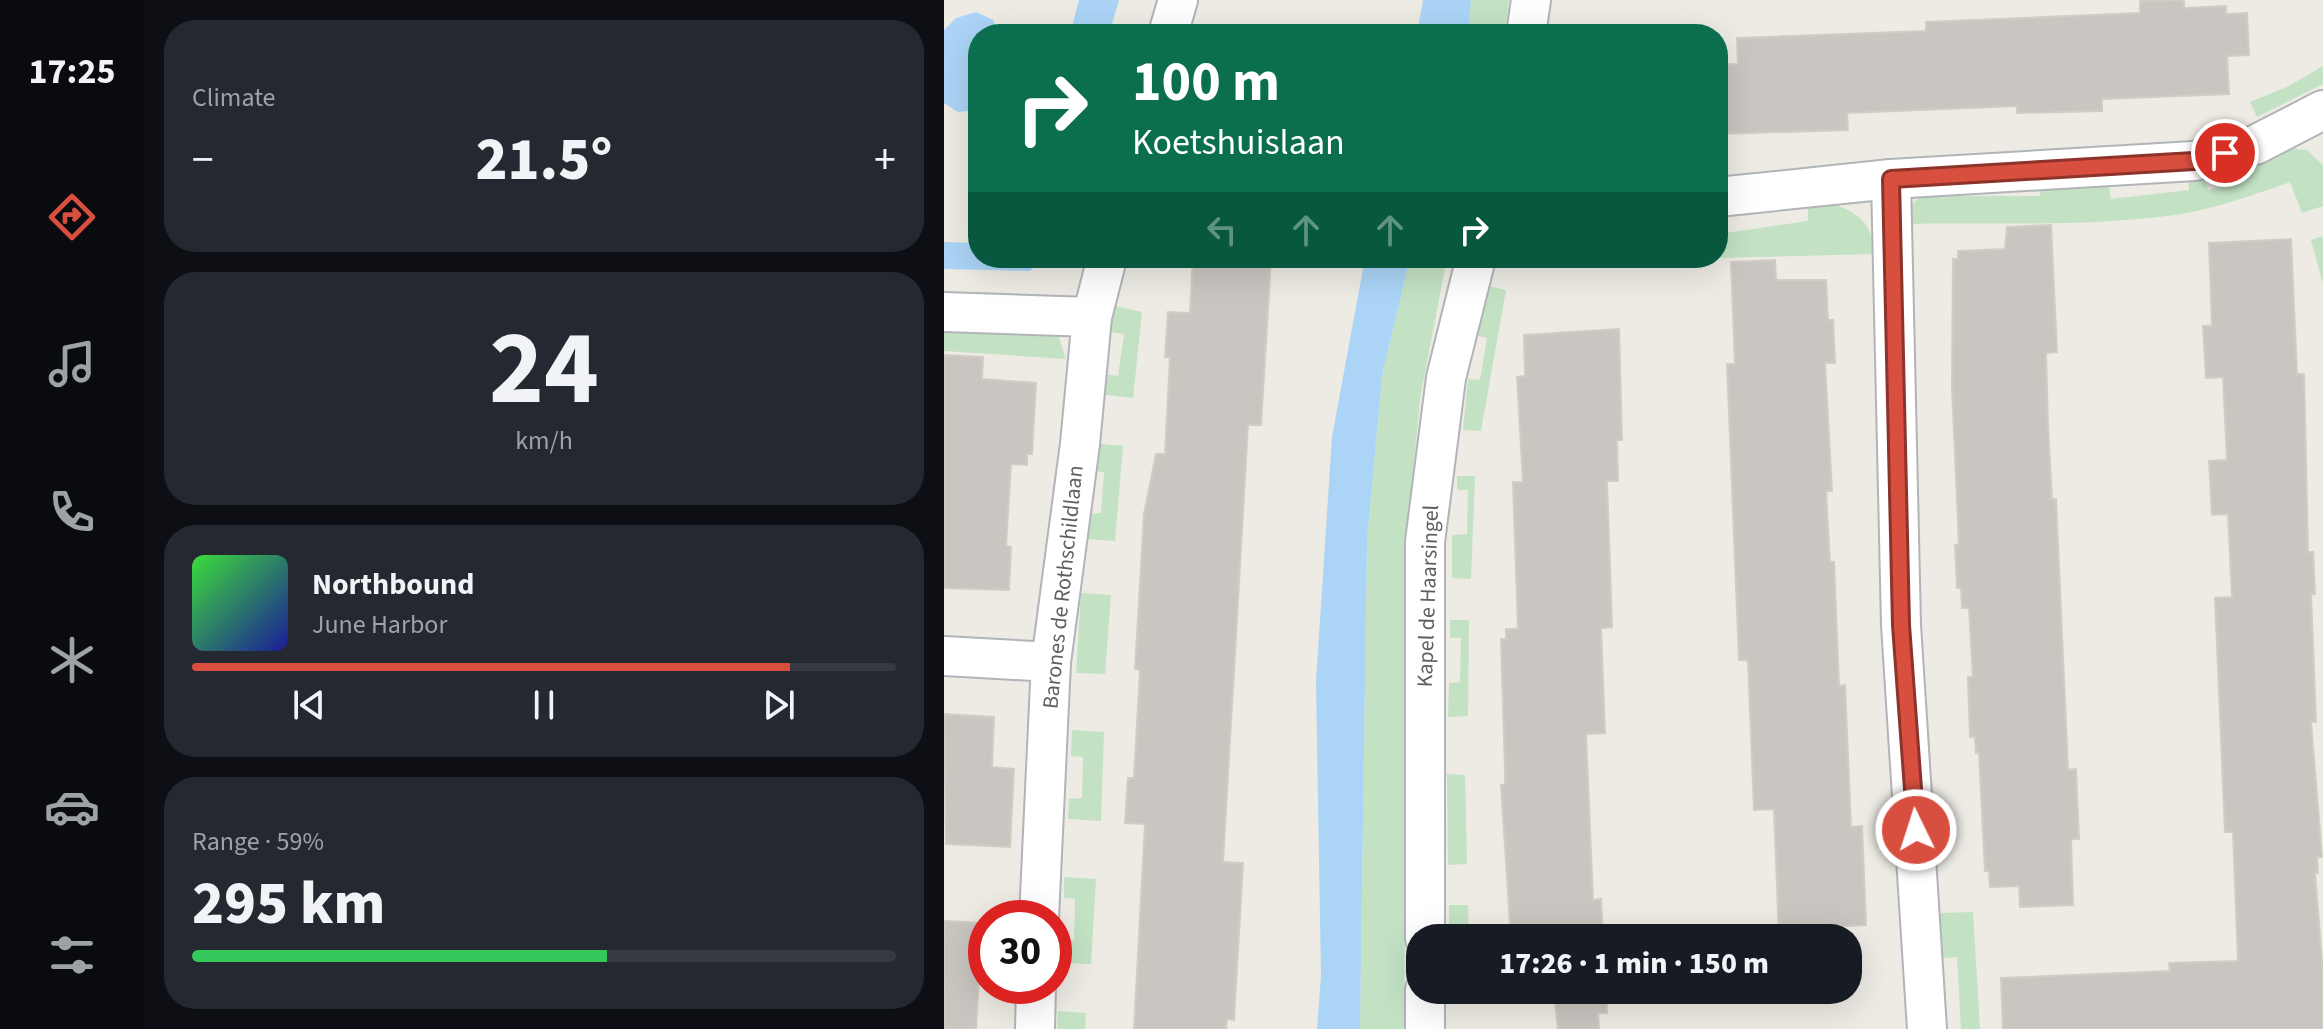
<!DOCTYPE html>
<html lang="en">
<head>
<meta charset="utf-8">
<style>
	:root { --surface:#171b24; --page:#242831; --text:#f1f3f6; --muted:#9ea1a6; --line:#363941; --accent:#d84f40 }
	body { margin:0; font-family:"Source Sans 3",sans-serif; background:var(--page); color:var(--text); height:100vh; display:flex; flex-direction:column; font-size:30px; white-space:nowrap }
	* { box-sizing:border-box; margin:0 }
	p { font-size:26px; color:var(--muted) }
	.icon { flex:none; width:44px; height:44px; fill:none; stroke:currentColor; stroke-width:2; stroke-linecap:round; stroke-linejoin:round }
	.map { position:relative; flex:1; overflow:hidden }
	.side { display:flex; flex-direction:column; gap:20px; padding:20px; background:#0d0f14; width:800px }
	.side>* { flex:none }
	.hud { position:absolute; left:24px; top:24px; width:760px; height:244px; border-radius:32px; box-shadow:0 8px 32px #0002; background:#0b6e4f; color:#fff; overflow:hidden }
	.speed { position:absolute; left:24px; top:900px; display:flex; gap:16px; font-size:40px; font-weight:700; text-align:center }
	.speed>* { display:grid; place-content:center; width:104px; height:104px; border-radius:50%; background:var(--surface); box-shadow:0 8px 32px #0002; line-height:1 }
	.speed .limit { border:12px solid #d22; background:#fff; color:#111 }
	.pin { position:absolute; display:grid; place-items:center; width:68px; height:68px; color:#fff; margin:-34px; border:4px solid #fff; border-radius:50%; box-shadow:0 2px 8px #0007 }
	.me { position:absolute; width:88px; margin:-44px; rotate:356deg; stroke-linejoin:round; filter:drop-shadow(0 0 6px #0008) }
	.turn { display:flex; align-items:center; gap:28px; height:168px; padding:0 32px; font-size:36px }
	.turn .icon { width:104px; height:104px; stroke-width:2.5 }
	.turn b { display:block; font-size:56px; line-height:68px }
	.lanes { display:flex; align-items:center; height:76px; padding:0 32px; background:#0003; justify-content:center; gap:40px; direction:ltr }
	.lanes .off { opacity:.35 }
	.big { font-size:60px; font-weight:800; line-height:1.1 }
	.side .tile { flex:1; display:flex; flex-direction:column; justify-content:center; gap:12px; min-width:0; padding:0 28px; border-radius:32px; background:var(--page) }
	.side .dial { align-items:center; gap:0 }
	.dial b { font-size:104px; line-height:1 }
	.song { display:flex; align-items:center; gap:24px }
	.cover { width:96px; height:96px; border-radius:12px; background:linear-gradient(135deg,hsl(120 70% 55%),hsl(240 70% 35%)) }
	.played { height:8px; border-radius:4px; background:linear-gradient(90deg,var(--accent) 85%,var(--line) 85%) }
	.keys { display:flex; justify-content:space-around; direction:ltr }
	.heat { display:flex; justify-content:space-between; align-items:center; font-size:44px; direction:ltr }
	.charge { height:12px; border-radius:6px; background:linear-gradient(90deg,#34c759 59%,var(--line) 0) }
	.trip { position:absolute; left:462px; top:924px; width:456px; height:80px; border-radius:32px; background:var(--surface); box-shadow:0 8px 32px #0002; font-weight:800; line-height:80px; text-align:center }
	main { display:flex; flex:1; min-height:0 }
	.menu { display:flex; flex-direction:column; width:144px; justify-content:space-around; align-items:center; background:#090b0e; color:var(--muted) }
	.menu .icon { width:56px; height:56px }
	.menu .selected { color:var(--accent) }
	.menu b { font-size:36px; color:var(--text) }
	.map>svg:first-child { display:block }
	.green { fill:#c3e2c4 }
	.water { fill:#abd4f6 }
	.building { fill:#c9c6c1; stroke:#d1cdc3; stroke-width:2 }
	.lines { fill:none; stroke-linecap:round; stroke-linejoin:round }
	.street-casing { stroke:#b1b4b8; stroke-width:42 }
	.street { stroke:#fff; stroke-width:38 }
	.route-casing { stroke:#8c332a; stroke-width:20 }
	.route { stroke:#d84f40; stroke-width:14 }
	.labels { text-anchor:middle; dominant-baseline:central; stroke-width:6; stroke-linejoin:round; paint-order:stroke }
	.street-label { font-size:22px; fill:#5c5f63; stroke:#fff }
</style>
</head>
<body>
<main>
<nav class="menu">
<b>17:25</b>
<svg class="icon selected" aria-label="directions" viewBox="0 0 24 24"><path d="M12 3l9 9-9 9-9-9zM9 14v-3h6M13 9l2 2-2 2"/></svg>
<svg class="icon" aria-label="music" viewBox="0 0 24 24"><path d="M9 18V5l10-2v13"/><circle cx="6" cy="18" r="3"/><circle cx="16" cy="16" r="3"/></svg>
<svg class="icon" aria-label="phone" viewBox="0 0 24 24"><path d="M5 4h4l2 5-3 2q2 4 5 5l2-3 5 2v4C11 20 4 13 5 4z"/></svg>
<svg class="icon" aria-label="climate" viewBox="0 0 24 24"><path d="M12 3v18M4 7l16 10M4 17L20 7"/></svg>
<svg class="icon" aria-label="car" viewBox="0 0 24 24"><path d="M5 17H2v-5l4-1 3-4h7l3 4 3 1v5h-3M9 17h6M6 11h13"/><circle cx="7" cy="17" r="2"/><circle cx="17" cy="17" r="2"/></svg>
<svg class="icon" aria-label="filters" viewBox="0 0 24 24"><path d="M4 7h16M4 17h16"/><circle cx="9" cy="7" r="2"/><circle cx="15" cy="17" r="2"/></svg>
</nav>
<section class="side">
<div class="tile"><p>Climate</p>
<div class="heat"><a>−</a><b class="big">21.5°</b><a>+</a></div>
</div>
<div class="tile dial"><b>24</b><p>km/h</p></div>
<div class="tile">
<div class="song"><i class="cover"></i><div><b>Northbound</b><p>June Harbor</p></div></div>
<div class="played"></div>
<div class="keys"><svg class="icon" aria-label="previous" viewBox="0 0 24 24"><path d="M18 5L8 12l10 7zM5 5v14"/></svg><svg class="icon" aria-label="pause" viewBox="0 0 24 24"><path d="M8 5v14M16 5v14"/></svg><svg class="icon" aria-label="next" viewBox="0 0 24 24"><path d="M6 5l10 7-10 7zM19 5v14"/></svg></div>
</div>
<div class="tile"><p>Range · 59%</p><b class="big">295 km</b><div class="charge"></div></div>
</section>
<div class="map">
<svg width="1379" height="1029" viewBox="0 0 1379 1029">
	<rect width="100%" height="100%" fill="#edebe4"/>
	<g class="green">
		<polygon points="527,0 565,0 560,34 524,34"/>
		<polygon points="1379,66 1379,84 1313,117 1306,102 1345,86"/>
		<path d="M1335,147L1363,150L1379,165V206L1358,213L1346,182C1306,196 1265,211 1223,216C1136,227 1047,222 960,224C968,193 988,188 1017,185V196H1096L1098,183L1165,186L1167,199L1245,190L1244,177L1260,173L1264,190L1288,184L1284,168Z"/>
		<path d="M892,205C917,214 928,226 931,254L584,263L586,258H774V234L864,221V208Z"/>
		<polygon points="1379,236 1379,284 1367,240"/>
		<polygon points="466,258 503,258 476,399 464,528 460,1029 416,1029 423,540 438,376"/>
		<polygon points="541,285 562,290 537,431 519,430 524,379 536,380 543,338 531,335"/>
		<polygon points="171,306 198,312 189,398 156,394 160,374 174,376 180,334 166,332"/>
		<polygon points="0,329 114,335 122,359 0,351"/>
		<polygon points="150,443 179,446 171,541 142,539 142,514 157,513 160,472 146,471"/>
		<polygon points="513,476 531,476 527,579 508,578 508,535 523,534 524,490 513,490"/>
		<polygon points="137,593 167,595 161,674 132,673"/>
		<polygon points="506,620 525,620 524,716 504,717 505,683 516,682 517,638 506,638"/>
		<polygon points="128,730 160,732 157,821 124,819 125,799 138,798 139,757 127,756"/>
		<polygon points="503,774 521,775 523,864 504,865"/>
		<polygon points="120,877 152,879 147,964 116,963 117,940 130,940 131,899 120,898"/>
		<polygon points="505,905 524,905 525,938 505,938"/>
		<polygon points="1029,912 1036,1029 1017,1029 1013,957 999,958 996,913"/>
		<polygon points="114,1011 142,1013 141,1029 113,1029"/>
	</g>
	<g class="water">
		<polygon points="135,0 175,0 165,34 126,34"/>
		<polygon points="479,0 527,0 524,34 473,34"/>
		<polygon points="32,12 49,20 56,34 34,34 34,110 14,112 0,103 0,30 12,18"/>
		<polygon points="0,242 34,243 34,258 97,258 86,271 0,269"/>
		<polygon points="421,258 466,258 438,376 423,540 416,1029 373,1029 377,976 372,681 388,437"/>
	</g>
	<g class="building">
		<polygon points="1240,0 1240,8 1282,6 1282,14 1303,13 1305,55 1283,56 1285,94 1158,99 1158,111 1073,113 1073,106 903,113 904,130 774,134 774,65 794,64 793,38 982,31 982,22 1196,13 1196,1"/>
		<polygon points="1107,225 1113,352 1102,353 1104,426 1108,499 1112,499 1124,770 1132,769 1135,839 1127,839 1129,905 1076,907 1075,886 1046,887 1045,871 1041,871 1035,753 1032,753 1031,737 1026,737 1024,677 1029,677 1025,608 1018,608 1017,588 1013,588 1011,545 1015,545 1008,388 1009,259 1014,259 1014,251 1061,249 1063,227"/>
		<polygon points="1347,239 1353,374 1360,374 1364,552 1369,552 1371,594 1367,594 1372,722 1367,722 1378,857 1373,857 1374,873 1371,873 1379,973 1379,1029 1059,1029 1057,978 1226,971 1225,963 1294,961 1289,832 1281,832 1271,598 1288,597 1284,514 1268,515 1265,461 1283,460 1279,377 1262,378 1259,326 1268,326 1265,243"/>
		<polygon points="249,258 327,258 317,425 304,425 279,862 299,863 290,1020 283,1019 282,1029 190,1029 201,824 181,823 184,778 190,778 196,670 191,669 200,514 212,454 221,454 226,357 221,357 224,312 246,313"/>
		<polygon points="831,260 832,280 882,280 884,320 889,320 891,363 881,363 888,491 882,491 886,562 890,562 895,686 901,685 907,827 918,826 922,925 883,927 883,938 835,938 830,809 810,810 804,660 795,660 783,364 791,364 787,262"/>
		<polygon points="675,329 678,440 673,440 674,481 663,481 668,627 657,628 661,733 642,734 649,900 657,899 659,938 567,938 557,785 561,785 561,769 557,639 562,639 562,629 574,629 569,482 579,482 573,377 581,376 580,335"/>
		<polygon points="0,355 39,357 38,379 92,383 88,454 83,454 83,465 67,464 62,546 67,547 65,590 0,588"/>
		<polygon points="0,714 50,717 48,767 70,769 66,847 2,844"/>
		<polygon points="0,921 42,923 42,979 35,978 32,1029 0,1029"/>
		<polygon points="570,990 662,990 663,1013 654,1013 655,1029 614,1029 610,993 570,996"/>
	</g>
	<g class="lines">
		<g class="street-casing">
			<g id="street">
				<polyline points="224,34 234,0"/>
				<polyline points="582,34 587,0"/>
				<polyline points="947,179 957,625 983,1029"/>
				<polyline points="774,197 947,179 1250,161 1311,145 1379,110"/>
				<polyline points="0,312 148,317"/>
				<polyline points="0,656 107,662"/>
				<polyline points="95,918 107,662 136,444 148,317 163,258"/>
				<polyline points="481,938 481,542 502,378 532,258"/>
				<polyline points="91,1029 92,986"/>
				<polyline points="481,1029 481,990"/>
			</g>
		</g>
		<use href="#street" class="street"/>
	</g>
	<g class="lines">
		<g class="route-casing">
			<polyline id="route" points="972,830 957,625 947,179 1250,161 1281,153"/>
		</g>
		<use href="#route" class="route"/>
	</g>
	<g class="labels">
		<g class="street-label">
			<text transform="translate(119 587) rotate(-84)">Barones de Rothschildlaan</text>
			<text transform="translate(484 596) rotate(-88)">Kapel de Haarsingel</text>
		</g>
	</g>
</svg>
<div class="speed"><div class="limit">30</div></div>
<div class="pin" style="left:1281px;top:153px;background:#d93025"><svg class="icon" aria-label="arrive" viewBox="0 0 24 24"><path d="M6 21V4h12l-3 4 3 4H6"/></svg></div>
<svg class="me" style="left:972px;top:830px" viewBox="-20 -20 40 40"><circle r="17" fill="#d84f40" stroke="#fff" stroke-width="3"/><path d="M0-11L8 9 0 5-8 9z" fill="#fff"/></svg>
<div class="trip">17:26 · 1 min · 150 m</div>
<div class="hud">
<div class="turn"><svg class="icon" aria-label="right" viewBox="0 0 24 24"><path d="M7 20v-9h11M14 6l5 5-5 5"/></svg><div><b>100 m</b>Koetshuislaan</div></div>
<div class="lanes"><svg class="icon off" aria-label="left" viewBox="0 0 24 24"><path d="M17 20v-9H6M10 6l-5 5 5 5"/></svg><svg class="icon off" aria-label="ahead" viewBox="0 0 24 24"><path d="M12 20V5M6 11l6-6 6 6"/></svg><svg class="icon off" aria-label="ahead" viewBox="0 0 24 24"><path d="M12 20V5M6 11l6-6 6 6"/></svg><svg class="icon" aria-label="right" viewBox="0 0 24 24"><path d="M7 20v-9h11M14 6l5 5-5 5"/></svg></div>
</div>
</div>
</main>
</body>
</html>
